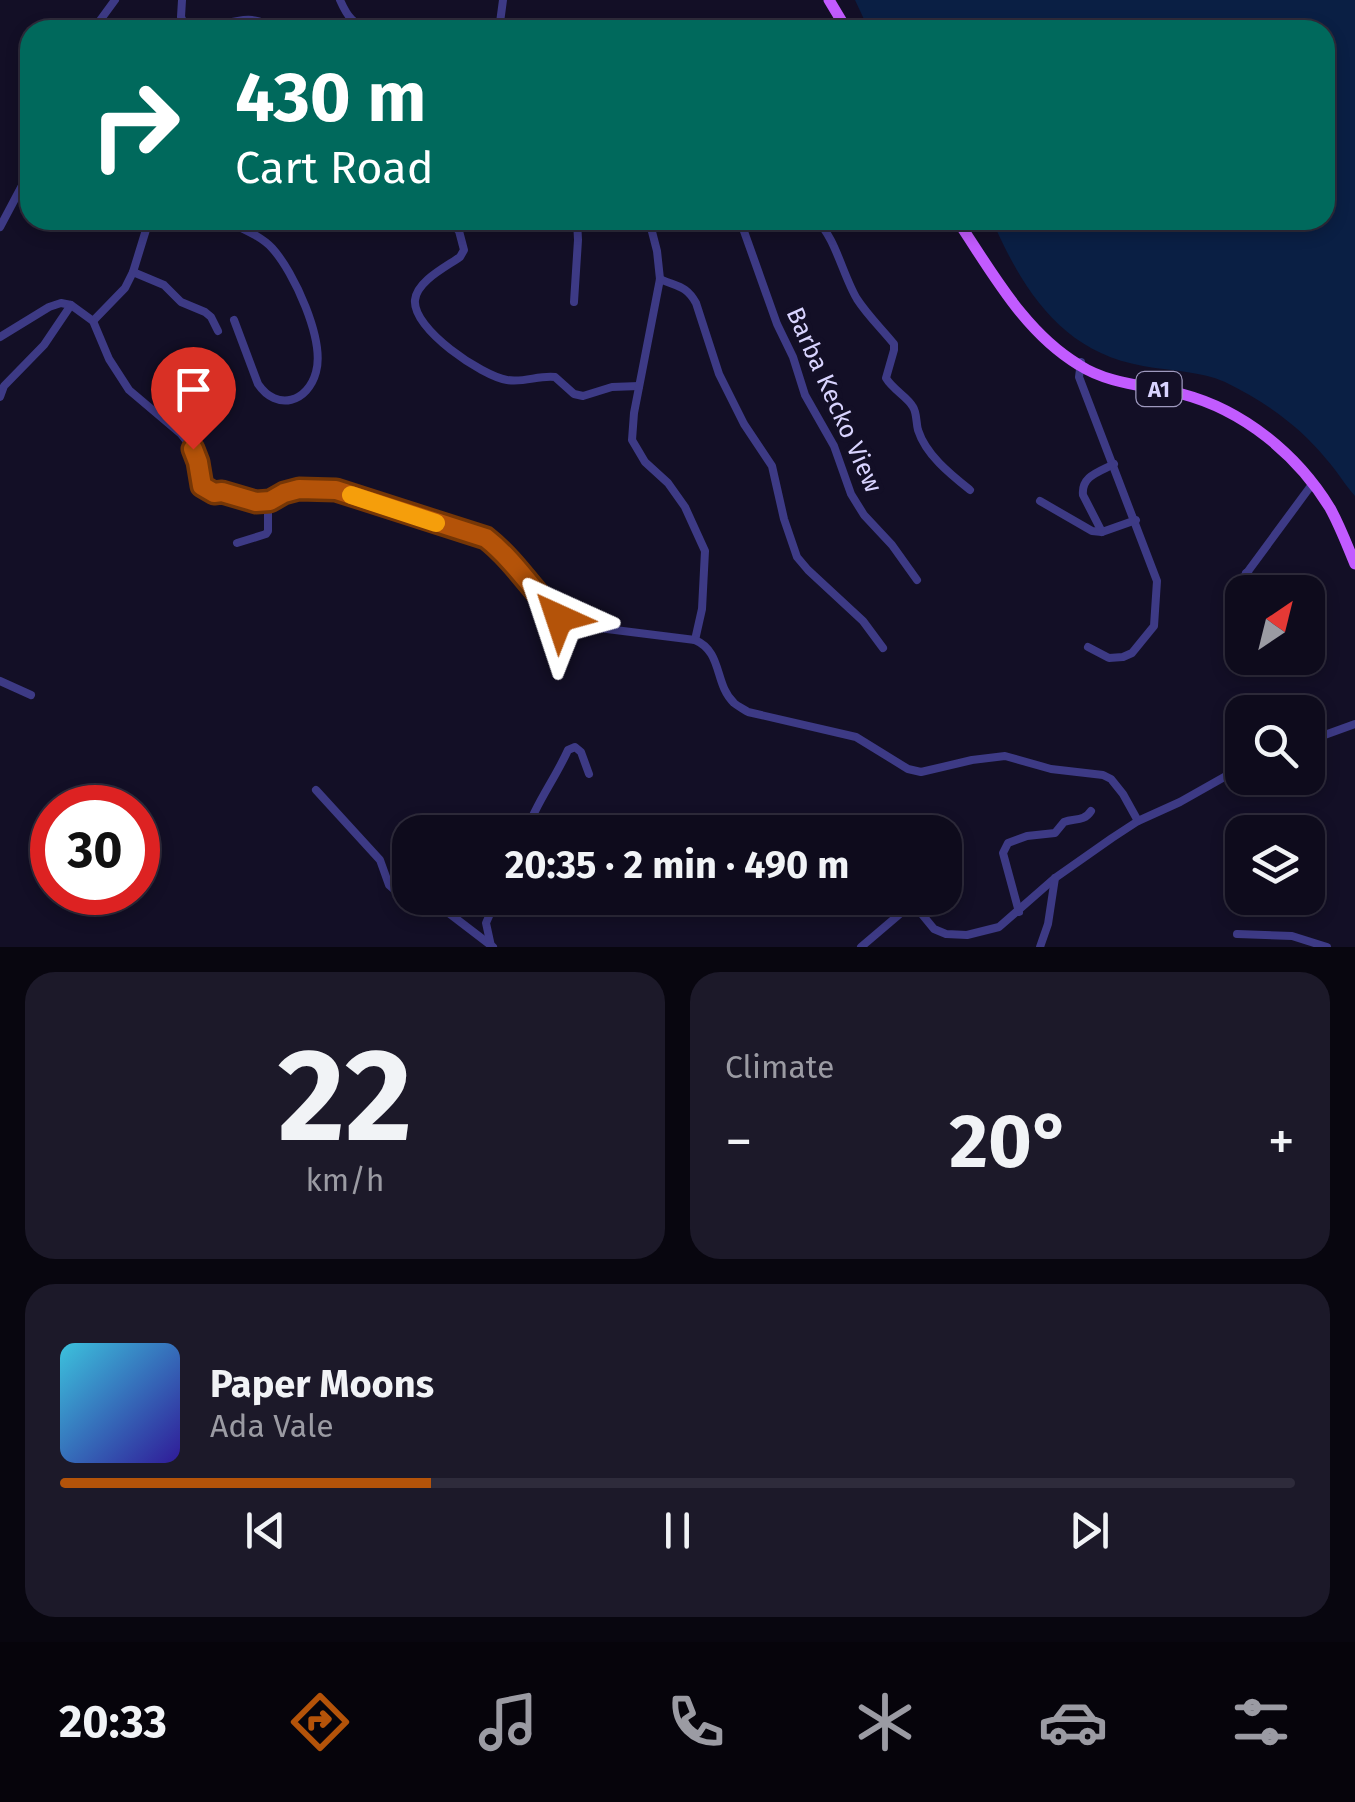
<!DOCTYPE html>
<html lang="en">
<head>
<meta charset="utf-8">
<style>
	:root { --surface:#0e0b1c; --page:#1c1929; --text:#f1f3f6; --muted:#9b9ba3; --line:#2e2b3b; --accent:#b45309 }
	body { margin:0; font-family:"Fira Sans",sans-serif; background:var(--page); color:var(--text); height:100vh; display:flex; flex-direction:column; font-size:38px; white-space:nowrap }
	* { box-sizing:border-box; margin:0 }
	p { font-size:32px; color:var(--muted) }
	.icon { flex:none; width:55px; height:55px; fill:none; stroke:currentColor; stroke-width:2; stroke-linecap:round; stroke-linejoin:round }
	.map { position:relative; height:947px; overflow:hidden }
	.side { display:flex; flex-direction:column; gap:25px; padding:25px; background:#08060f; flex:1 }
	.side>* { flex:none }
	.hud { position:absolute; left:20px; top:20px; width:1315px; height:210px; border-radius:30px; box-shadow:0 5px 15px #0003,0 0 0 2px var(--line); background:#00695c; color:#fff; overflow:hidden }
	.needle { width:65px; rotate:35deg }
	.buttons { position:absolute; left:1225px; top:575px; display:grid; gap:20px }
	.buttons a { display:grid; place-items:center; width:100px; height:100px; border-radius:20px; background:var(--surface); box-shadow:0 5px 15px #0003,0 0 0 2px var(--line); font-size:50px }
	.speed { position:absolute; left:30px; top:785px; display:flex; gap:20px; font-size:50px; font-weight:700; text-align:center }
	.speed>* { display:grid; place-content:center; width:130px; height:130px; border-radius:50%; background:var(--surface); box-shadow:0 5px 15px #0003,0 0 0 2px var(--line); line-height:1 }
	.speed .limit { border:15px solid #d22; background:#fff; color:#111 }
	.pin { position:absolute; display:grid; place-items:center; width:85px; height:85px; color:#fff; margin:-102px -42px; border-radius:50% 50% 50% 0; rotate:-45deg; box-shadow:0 0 10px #0007 }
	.pin .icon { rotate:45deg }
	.me { position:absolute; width:110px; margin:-55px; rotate:318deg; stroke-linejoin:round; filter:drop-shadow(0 0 8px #0008) }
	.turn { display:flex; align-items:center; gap:35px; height:210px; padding:0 50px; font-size:45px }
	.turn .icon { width:130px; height:130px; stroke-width:2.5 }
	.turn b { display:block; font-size:70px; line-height:85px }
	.big { font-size:75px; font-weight:700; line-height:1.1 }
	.side .widget { flex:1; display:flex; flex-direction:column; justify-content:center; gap:15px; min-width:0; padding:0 35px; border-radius:30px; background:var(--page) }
	.side .dial { align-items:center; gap:0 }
	.dial b { font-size:130px; line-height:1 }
	.song { display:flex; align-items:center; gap:30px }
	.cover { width:120px; height:120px; border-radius:15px; background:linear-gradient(135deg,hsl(190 70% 55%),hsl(250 70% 35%)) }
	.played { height:10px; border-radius:5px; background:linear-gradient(90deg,var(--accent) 30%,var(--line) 30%) }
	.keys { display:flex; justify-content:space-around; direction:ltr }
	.heat { display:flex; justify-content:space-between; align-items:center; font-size:55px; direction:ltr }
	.side .tiles { flex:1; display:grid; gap:25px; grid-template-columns:1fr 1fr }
	.widget:last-child { grid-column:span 2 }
	.trip { position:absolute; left:392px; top:815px; width:570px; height:100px; border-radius:30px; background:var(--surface); box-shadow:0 5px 15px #0003,0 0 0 2px var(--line); font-weight:700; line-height:100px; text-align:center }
	.menu { display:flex; height:160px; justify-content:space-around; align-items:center; background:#06040b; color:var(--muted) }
	.menu .icon { width:70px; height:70px }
	.menu .selected { color:var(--accent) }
	.menu b { font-size:45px; color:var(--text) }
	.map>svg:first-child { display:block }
	.water { fill:#0a1f44 }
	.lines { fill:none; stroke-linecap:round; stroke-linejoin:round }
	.minor { stroke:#3d3a85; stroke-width:8 }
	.primary { stroke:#c25bff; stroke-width:11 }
	.route-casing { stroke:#753606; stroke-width:25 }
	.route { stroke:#b45309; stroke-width:18 }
	.slow { stroke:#f59e0b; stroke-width:18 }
	.labels { text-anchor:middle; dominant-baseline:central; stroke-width:10; stroke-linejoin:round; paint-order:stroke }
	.shield { fill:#130f26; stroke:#9e99be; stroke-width:2.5 }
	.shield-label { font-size:22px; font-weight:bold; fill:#d9d4ff }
	.street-label { font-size:25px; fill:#d9d4ff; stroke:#130f26 }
</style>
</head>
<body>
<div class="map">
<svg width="1355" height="947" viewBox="0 0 1355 947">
	<rect width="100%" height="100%" fill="#130f26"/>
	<path class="water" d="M855,0H1355V496C1345,485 1337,471 1327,460C1300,426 1264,401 1225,382C1200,371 1170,371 1143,366C1062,352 1023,291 992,220H1325V30H869Z"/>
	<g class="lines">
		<g class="minor">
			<path d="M182,0L181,17L186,28C218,35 245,5 274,30"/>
			<path d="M340,0C347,16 353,25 371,30"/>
			<polyline points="93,30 115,0"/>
			<polyline points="499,30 503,0"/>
			<path d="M225,220C240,228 260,235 272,248C294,272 325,340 316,372C308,402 277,412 258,384L234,320"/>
			<path d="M449,220L459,231L464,250L460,257C446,267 417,281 415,300C412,329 482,376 507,380C524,383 539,375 555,377L574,394L583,396L612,387L639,386"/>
			<polyline points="649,220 657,251 660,279 634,413 632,440 645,462 668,483 685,507 705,551 702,609 695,640"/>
			<polyline points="740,220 777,324 793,357 805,395 834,446 851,494 864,515 892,545 917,580"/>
			<path d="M816,220C835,236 843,276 857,299C868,316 882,329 894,344V350L886,378C893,390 908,397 913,407C917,413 916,423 918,430C926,455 950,474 970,490"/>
			<polyline points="454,224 472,220 504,220"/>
			<polyline points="0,227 25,180 30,155"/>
			<polyline points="133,272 164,285 181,302 205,312 211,317 218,331"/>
			<path d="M660,279C677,287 686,285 696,303L719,374L744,424L772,466L784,519L797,557L808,570L863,621L883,648"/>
			<polyline points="574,302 578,240 577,220"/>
			<polyline points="93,321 125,288 133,272 149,220"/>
			<path d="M0,337L49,307L61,303L71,305L93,321L109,359L129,390L181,434L193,449L198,462L203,486L207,491L222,492L256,502L270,501L284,493L299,489L336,490L486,538C492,543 500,548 505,554C529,580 541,610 575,625L695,640C723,652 714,684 734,703C736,705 745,710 748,712L856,737L908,769L921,772L972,760L1005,756L1051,769L1103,775L1111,779L1123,794L1138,821"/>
			<polyline points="1081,362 1079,377 1157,581 1154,626 1132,653 1123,657 1109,658 1088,647"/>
			<polyline points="0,397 4,386 44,345 71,305"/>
			<polyline points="1040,501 1092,531 1102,532 1136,520"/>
			<path d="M1102,532L1083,495C1081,476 1099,472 1114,464"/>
			<polyline points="237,543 266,534 268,531 268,501"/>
			<polyline points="1246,573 1271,592"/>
			<polyline points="1229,597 1313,483"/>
			<polyline points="1308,598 1319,595"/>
			<polyline points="0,681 31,695"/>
			<polyline points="1308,741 1355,724"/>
			<polyline points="316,790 380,860 389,885 397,892 410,897"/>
			<path d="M526,832C536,803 555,779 568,750L575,747L581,752L589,774"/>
			<polyline points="413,898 433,901 493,947"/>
			<path d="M1019,912L1003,853L1008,843L1027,836L1055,833L1064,822C1074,818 1084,822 1091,811"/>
			<polyline points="1237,934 1292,936 1327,947"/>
			<polyline points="491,946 486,923 497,898"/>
			<polyline points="861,947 908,907 916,907 934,929 946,934 967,935 999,927 1055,878 1112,838 1138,821 1180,802 1242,767"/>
			<polyline points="1040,947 1048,924 1055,878"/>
		</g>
		<g class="primary">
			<polyline points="829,0 847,30"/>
			<path d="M957,220C992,272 1024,332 1079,365C1110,385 1147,385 1182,394C1243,410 1297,454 1330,508C1340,526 1347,545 1355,564"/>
		</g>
	</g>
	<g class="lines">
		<g class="route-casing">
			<path id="route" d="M193,449L198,462L202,486L214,493L222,492L256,502L270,501L284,493L299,489L336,490L486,538C514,560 534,592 559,618"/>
		</g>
		<use href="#route" class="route"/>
		<polyline class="slow" points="351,495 436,523"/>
	</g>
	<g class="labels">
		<rect class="shield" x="1136.5" y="372" width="45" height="34" rx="8"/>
		<g class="shield-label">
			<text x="1159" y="389">A1</text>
		</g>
		<g class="street-label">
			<text transform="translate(834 400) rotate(66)">Barba Kecko View</text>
		</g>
	</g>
</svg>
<div class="buttons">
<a><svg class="needle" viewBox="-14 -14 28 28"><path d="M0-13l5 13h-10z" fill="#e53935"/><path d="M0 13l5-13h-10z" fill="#9b9ba3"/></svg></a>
<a><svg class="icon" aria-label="search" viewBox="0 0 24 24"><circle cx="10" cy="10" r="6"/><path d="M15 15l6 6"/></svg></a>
<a><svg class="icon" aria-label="layers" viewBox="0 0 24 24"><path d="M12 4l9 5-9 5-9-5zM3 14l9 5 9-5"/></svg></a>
</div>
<div class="speed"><div class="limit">30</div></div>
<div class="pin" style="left:193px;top:449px;background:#d93025"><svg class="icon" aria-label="arrive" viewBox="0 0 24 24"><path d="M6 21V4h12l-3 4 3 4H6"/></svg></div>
<svg class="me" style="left:559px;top:618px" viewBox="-20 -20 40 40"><path d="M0-17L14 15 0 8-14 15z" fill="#b45309" stroke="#fff" stroke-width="4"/></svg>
<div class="trip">20:35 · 2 min · 490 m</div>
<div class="hud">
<div class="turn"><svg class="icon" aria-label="right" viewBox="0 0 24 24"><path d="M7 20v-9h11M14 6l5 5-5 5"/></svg><div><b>430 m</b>Cart Road</div></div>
</div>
</div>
<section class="side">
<div class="tiles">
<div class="widget dial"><b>22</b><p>km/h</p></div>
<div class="widget"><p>Climate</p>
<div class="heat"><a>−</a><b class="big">20°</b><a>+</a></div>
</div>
<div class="widget">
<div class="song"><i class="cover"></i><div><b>Paper Moons</b><p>Ada Vale</p></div></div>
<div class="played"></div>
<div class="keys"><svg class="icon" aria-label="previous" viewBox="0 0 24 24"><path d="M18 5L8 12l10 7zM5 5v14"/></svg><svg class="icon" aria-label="pause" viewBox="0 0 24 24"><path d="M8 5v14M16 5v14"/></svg><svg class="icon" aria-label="next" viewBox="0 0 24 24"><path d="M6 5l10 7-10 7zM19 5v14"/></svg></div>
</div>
</div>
</section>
<nav class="menu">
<b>20:33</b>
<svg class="icon selected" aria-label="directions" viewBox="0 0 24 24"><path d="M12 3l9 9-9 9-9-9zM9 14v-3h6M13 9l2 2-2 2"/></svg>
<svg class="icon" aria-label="music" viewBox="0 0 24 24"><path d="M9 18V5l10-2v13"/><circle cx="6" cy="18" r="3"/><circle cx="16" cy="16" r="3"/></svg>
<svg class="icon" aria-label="phone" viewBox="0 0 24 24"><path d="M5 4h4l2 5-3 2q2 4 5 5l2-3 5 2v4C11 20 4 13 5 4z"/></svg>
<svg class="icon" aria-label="climate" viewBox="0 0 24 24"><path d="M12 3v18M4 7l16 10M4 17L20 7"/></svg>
<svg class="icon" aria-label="car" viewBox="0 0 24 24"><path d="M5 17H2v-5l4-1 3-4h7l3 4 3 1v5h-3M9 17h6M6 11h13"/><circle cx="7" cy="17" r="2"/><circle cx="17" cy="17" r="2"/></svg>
<svg class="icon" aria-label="filters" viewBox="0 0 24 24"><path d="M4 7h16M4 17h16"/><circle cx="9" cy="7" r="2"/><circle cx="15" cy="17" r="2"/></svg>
</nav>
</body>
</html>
